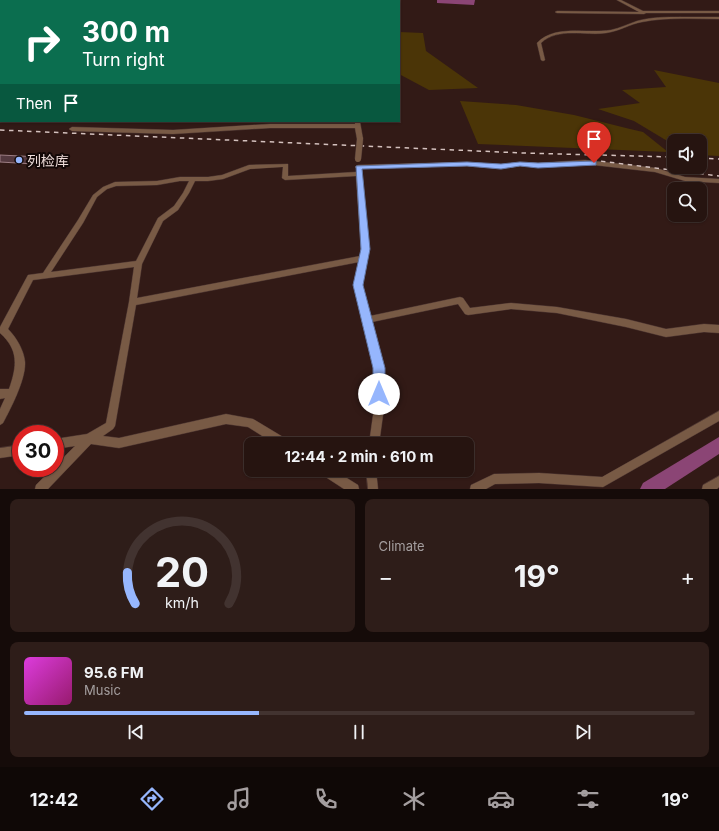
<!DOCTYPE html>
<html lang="en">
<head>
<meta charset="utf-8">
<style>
	:root { --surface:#261410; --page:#2e1d19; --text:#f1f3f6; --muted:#a49e9f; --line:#423330; --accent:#96b6fd }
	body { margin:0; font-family:Inter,"Noto Sans SC",sans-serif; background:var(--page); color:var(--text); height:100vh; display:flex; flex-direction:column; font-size:15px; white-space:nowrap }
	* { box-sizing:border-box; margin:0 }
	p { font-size:13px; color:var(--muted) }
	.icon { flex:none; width:22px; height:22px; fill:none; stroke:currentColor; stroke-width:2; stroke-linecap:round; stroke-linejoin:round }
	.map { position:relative; height:489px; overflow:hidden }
	.side { display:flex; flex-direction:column; gap:10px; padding:10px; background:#150b09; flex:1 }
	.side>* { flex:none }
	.guide { position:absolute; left:0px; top:0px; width:400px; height:122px; box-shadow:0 1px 3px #0004,0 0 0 1px var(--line); background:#0b6e4f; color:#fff; overflow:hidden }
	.buttons { position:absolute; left:667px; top:134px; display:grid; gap:8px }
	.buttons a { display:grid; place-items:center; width:40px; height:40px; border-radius:8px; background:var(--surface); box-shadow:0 1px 3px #0004,0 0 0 1px var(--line); font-size:20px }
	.speed { position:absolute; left:12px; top:425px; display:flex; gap:8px; font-size:20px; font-weight:700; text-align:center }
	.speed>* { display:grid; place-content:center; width:52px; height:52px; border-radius:50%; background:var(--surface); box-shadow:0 1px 3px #0004,0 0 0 1px var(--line); line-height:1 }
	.speed .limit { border:6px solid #d22; background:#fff; color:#111 }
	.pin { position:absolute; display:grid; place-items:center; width:34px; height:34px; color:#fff; margin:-41px -17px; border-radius:50% 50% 50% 0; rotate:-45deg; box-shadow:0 0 4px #0007 }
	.pin .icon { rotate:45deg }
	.me { position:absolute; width:44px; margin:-22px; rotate:0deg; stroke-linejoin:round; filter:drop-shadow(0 0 3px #0008) }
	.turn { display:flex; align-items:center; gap:14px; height:84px; padding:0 16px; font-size:18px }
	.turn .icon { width:52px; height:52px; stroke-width:2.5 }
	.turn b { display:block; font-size:28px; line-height:34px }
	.then { display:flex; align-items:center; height:38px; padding:0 16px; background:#0003; gap:8px; font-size:15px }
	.big { font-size:30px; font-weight:700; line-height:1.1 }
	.side .widget { flex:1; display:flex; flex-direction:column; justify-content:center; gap:6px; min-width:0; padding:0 14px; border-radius:8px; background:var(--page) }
	.side .dial { align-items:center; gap:0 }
	.dial svg { height:104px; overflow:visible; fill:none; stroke:var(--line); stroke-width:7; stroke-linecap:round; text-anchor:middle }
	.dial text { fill:var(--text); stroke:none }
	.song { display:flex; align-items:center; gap:12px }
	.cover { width:48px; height:48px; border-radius:6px; background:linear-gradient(135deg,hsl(300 70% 55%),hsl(320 70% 35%)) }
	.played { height:4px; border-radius:2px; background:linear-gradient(90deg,var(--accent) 35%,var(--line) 35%) }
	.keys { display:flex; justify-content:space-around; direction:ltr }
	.heat { display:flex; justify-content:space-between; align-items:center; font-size:22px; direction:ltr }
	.side .tiles { flex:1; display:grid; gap:10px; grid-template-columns:1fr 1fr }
	.widget:last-child { grid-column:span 2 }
	.trip { position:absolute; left:244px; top:437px; width:230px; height:40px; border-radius:8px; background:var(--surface); box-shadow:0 1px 3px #0004,0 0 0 1px var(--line); font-weight:700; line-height:40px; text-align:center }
	.menu { display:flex; height:64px; justify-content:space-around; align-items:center; background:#0f0806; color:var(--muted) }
	.menu .icon { width:28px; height:28px }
	.menu .on { color:var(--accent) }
	.menu b { font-size:18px; color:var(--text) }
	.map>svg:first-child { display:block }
	.green { fill:#4b3507 }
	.water { fill:#8b4575 }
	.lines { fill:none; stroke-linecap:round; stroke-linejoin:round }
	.stream { stroke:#8b4575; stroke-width:1 }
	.river { fill:#8b4575; fill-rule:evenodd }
	.building { fill:#54393f; stroke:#9c7d83 }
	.street-casing { stroke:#4c3531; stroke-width:1 }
	.street { fill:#785a45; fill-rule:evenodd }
	.rail { stroke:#d4c1be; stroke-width:1.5; stroke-dasharray:4.5 4.5; stroke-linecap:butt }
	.street-bridge-casing { stroke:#4c3531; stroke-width:7; stroke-linecap:butt }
	.street-bridge { stroke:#785a45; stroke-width:6 }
	.route { fill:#96b6fd; stroke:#6276a4 }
	.poi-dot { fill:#96b6fd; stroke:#130807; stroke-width:1.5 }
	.labels { text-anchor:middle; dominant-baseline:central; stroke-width:4; stroke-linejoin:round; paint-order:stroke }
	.poi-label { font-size:14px; fill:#efddda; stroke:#130807; text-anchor:start }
</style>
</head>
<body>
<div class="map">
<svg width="719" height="489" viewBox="0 0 719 489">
	<rect width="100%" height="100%" fill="#321a16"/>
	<g class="green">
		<polygon points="399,32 423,33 426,51 478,88 429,90 399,74"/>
		<polygon points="654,70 719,83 719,156 700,155 700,141 674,141 674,145 634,121 598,109 640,103 622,90 666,87"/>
		<polygon points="460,101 516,105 574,115 630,129 643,132 668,152 478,144"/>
	</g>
	<polygon class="water" points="437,0 475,0 474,5 437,3"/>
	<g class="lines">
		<polyline class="stream" points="136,1 138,0"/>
		<polygon class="river" points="719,437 719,454 665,489 640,489 643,483"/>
	</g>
	<polygon class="building" points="0,155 41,157 34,164 0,162"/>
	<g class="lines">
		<g class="street-casing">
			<g id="street">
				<polygon points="617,0 621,0 643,11 719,11 719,13 646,13 644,14 557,13 555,12 557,11 639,12"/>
				<path d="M680,17H719V19C693,19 667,17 642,22C630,24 620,31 606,33C585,36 558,27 541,43L545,60L543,61L541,60L537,43C555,24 587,34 611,30C620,28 628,24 637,21C651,17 666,17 680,17Z"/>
				<polygon points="355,121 360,122 363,139 362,140 358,140 357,139 355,128 270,128 173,134 72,131 69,129 72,127 173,130 270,124 355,124"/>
				<path d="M585,160L656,168L685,177L719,179V183L685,181L655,172L585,164L538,167L520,166L501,169L467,166L361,169L362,170L369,249L362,285L370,316L460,297L463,298L470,308L511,303L557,307L626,319L666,329L704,324L719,325V333L704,332L666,337L626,327L557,313L511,309L468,315L465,314L458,304L372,322L383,368L384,408L379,444H369L374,408L375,368L354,285L359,262L136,305L115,426L113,429L103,436L119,438L226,414L253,419L288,440L289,444H275L248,427L226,424L119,448L91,444L48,489H35L36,485L53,468H55V466L75,446L55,449V439L87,434L106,423L129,302L134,267L33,280L8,329C16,337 24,350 25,362C26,379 11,408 3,423L0,425V409L5,398L0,399V389H9C17,366 19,350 0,333V327L28,275L43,273L78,220L93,195L103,187L115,182L157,181L180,177H208L222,175L249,165L288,164V176L356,172L357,169L355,167L358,165L467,162L501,165L520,162L538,163ZM283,167L282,178L285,180L356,176L361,249L360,256L137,298L142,264L163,221L178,210L189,193L195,181H208L223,179L250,169ZM180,181H189L183,193L174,206L158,218L136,261L51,272L83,223L97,197L107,189L116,186L157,185Z"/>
				<polygon points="719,411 719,421 603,487 539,483 495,484 486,489 470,489 471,485 494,474 539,473 602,477"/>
				<polygon points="21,445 21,455 0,458 0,448"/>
				<polygon points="320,470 334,470 358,485 359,489 344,489 321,474"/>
				<polygon points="366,470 376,470 378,489 368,489"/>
				<polygon points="719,476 719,487 717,489 702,489 703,485"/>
			</g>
		</g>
		<use href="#street" class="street"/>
		<g class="rail">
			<polyline points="0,130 523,153 674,157"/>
			<polyline points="700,158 719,159"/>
			<polyline points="592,160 719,176"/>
		</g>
		<g class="street-bridge-casing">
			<polyline id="street-bridge" points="358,159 360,139"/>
		</g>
		<use href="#street-bridge" class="street-bridge"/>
	</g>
	<polygon class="route" points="594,161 596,161 596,165 538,168 520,166 501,169 467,166 362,169 370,249 363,285 385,368 385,394 383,399 379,400 375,399 373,394 373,368 353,285 361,249 356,166 467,162 501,164 520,162 538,163"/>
	<circle class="poi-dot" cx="19" cy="160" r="4"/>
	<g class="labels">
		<g class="poi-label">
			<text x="27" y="160">列检库</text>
		</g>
	</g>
</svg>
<div class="buttons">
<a><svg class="icon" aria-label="sound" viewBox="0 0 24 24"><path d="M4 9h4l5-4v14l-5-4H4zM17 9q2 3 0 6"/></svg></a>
<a><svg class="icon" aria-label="search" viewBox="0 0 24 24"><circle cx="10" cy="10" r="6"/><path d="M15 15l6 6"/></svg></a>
</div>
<div class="speed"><div class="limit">30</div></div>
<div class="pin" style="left:594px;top:163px;background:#d93025"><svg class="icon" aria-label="arrive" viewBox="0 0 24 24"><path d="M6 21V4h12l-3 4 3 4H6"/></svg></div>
<svg class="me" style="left:379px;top:394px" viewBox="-20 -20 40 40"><circle r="19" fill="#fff"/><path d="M0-13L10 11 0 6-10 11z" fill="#96b6fd"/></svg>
<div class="trip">12:44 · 2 min · 610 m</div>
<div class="guide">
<div class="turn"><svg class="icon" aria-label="right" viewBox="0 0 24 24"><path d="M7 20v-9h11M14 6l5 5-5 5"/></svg><div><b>300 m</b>Turn right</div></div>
<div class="then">Then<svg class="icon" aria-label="arrive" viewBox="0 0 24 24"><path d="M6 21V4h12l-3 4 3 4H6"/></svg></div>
</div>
</div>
<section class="side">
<div class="tiles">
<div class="widget dial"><svg viewBox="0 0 100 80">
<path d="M14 69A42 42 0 1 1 86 69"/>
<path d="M14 69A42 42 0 0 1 8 45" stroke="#96b6fd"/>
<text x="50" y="56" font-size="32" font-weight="700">20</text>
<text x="50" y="72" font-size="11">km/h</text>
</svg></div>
<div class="widget"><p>Climate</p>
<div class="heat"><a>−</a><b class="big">19°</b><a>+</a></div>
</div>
<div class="widget">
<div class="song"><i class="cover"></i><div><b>95.6 FM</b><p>Music</p></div></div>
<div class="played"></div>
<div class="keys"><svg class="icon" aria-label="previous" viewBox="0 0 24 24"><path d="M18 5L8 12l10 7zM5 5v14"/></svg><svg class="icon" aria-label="pause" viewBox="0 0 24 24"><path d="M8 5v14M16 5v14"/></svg><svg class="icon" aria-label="next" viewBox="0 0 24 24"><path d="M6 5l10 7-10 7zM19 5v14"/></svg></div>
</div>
</div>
</section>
<nav class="menu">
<b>12:42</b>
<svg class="icon on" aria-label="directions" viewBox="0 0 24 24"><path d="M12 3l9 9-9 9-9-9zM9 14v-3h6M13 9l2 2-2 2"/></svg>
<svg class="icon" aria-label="music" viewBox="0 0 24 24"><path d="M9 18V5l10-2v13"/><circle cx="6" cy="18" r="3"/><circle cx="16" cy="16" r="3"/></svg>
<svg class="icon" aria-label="phone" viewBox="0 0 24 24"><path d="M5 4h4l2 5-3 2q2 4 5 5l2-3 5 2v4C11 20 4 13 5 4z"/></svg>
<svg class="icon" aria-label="climate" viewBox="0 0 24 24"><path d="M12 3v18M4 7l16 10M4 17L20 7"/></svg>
<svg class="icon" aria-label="car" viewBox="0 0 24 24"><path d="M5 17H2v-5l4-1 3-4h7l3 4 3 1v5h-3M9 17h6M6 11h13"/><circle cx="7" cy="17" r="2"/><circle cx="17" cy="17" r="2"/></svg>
<svg class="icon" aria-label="filters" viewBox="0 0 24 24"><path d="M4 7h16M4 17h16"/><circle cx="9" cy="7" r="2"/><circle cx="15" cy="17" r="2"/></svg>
<b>19°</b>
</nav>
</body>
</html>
